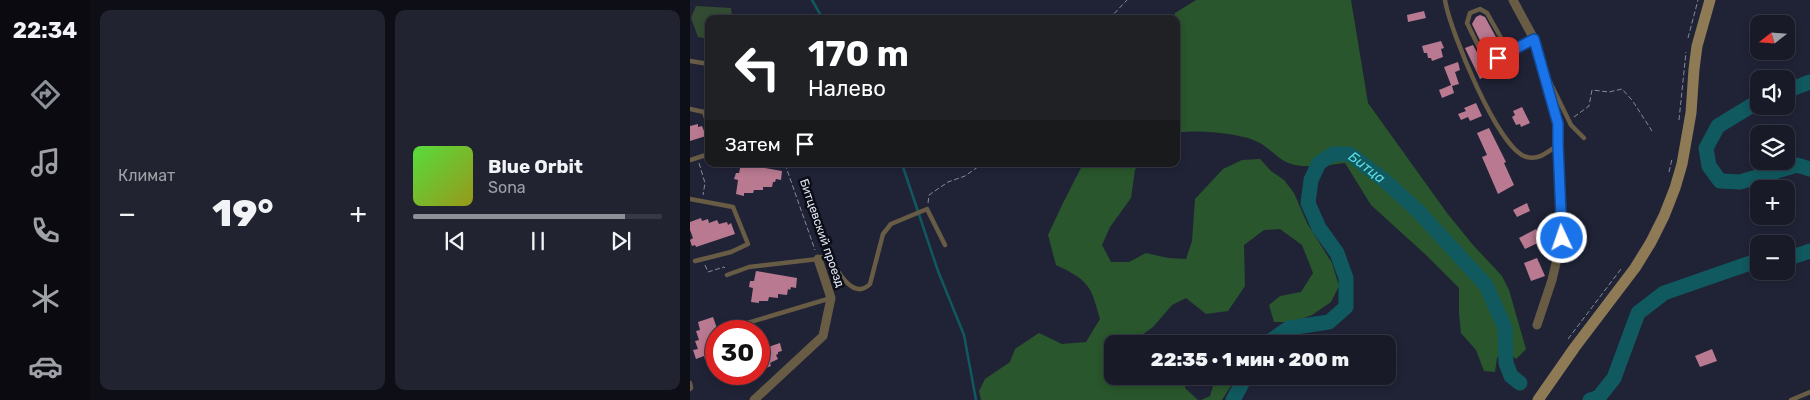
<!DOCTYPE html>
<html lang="ru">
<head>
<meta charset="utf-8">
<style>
	:root { --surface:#181a28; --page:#212330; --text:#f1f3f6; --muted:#9fa1a8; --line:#363845; --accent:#8c9099 }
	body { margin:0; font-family:Rubik,sans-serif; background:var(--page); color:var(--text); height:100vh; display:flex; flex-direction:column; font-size:19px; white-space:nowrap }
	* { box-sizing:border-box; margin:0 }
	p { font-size:16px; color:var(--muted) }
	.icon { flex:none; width:28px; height:28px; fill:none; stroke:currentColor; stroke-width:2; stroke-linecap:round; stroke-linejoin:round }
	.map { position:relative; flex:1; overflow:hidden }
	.sheet { display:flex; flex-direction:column; gap:10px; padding:10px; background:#0d0e16; width:600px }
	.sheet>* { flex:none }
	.banner { position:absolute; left:15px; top:15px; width:475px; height:152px; border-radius:10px; box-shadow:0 2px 8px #0003,0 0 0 1px var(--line); background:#202124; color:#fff; overflow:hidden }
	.needle { width:32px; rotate:253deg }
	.buttons { position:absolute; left:1060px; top:15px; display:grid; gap:10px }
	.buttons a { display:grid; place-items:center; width:45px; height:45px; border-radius:10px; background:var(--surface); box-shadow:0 2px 8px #0003,0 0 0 1px var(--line); font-size:25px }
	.speed { position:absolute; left:15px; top:320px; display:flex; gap:10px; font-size:25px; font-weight:700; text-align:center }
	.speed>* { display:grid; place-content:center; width:65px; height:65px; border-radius:50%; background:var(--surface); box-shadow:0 2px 8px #0003,0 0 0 1px var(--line); line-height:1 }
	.speed .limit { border:8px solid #d22; background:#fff; color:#111 }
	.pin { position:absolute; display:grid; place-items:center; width:42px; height:42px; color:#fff; margin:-21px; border-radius:10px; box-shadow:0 2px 8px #0006 }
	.me { position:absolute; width:55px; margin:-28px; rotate:357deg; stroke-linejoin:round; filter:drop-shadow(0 0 4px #0008) }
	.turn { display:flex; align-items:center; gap:18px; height:105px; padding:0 20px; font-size:22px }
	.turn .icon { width:65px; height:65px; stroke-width:2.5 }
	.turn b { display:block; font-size:35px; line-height:42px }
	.then { display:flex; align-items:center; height:48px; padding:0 20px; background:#0003; gap:10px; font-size:19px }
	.big { font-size:38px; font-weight:800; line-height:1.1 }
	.sheet .tile { flex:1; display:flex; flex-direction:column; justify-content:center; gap:8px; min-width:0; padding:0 18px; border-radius:10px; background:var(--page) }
	.song { display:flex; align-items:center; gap:15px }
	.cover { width:60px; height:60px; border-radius:8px; background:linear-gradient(135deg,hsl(110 70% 55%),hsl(60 70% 35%)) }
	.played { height:5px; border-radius:2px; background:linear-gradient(90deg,var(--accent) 85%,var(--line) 85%) }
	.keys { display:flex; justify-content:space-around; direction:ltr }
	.heat { display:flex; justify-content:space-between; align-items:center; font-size:28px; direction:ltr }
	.sheet .tiles { flex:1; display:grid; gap:10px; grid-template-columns:repeat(2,1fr) }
	.trip { position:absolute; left:414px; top:335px; width:292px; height:50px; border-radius:10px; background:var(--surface); box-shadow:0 2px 8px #0003,0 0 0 1px var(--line); font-weight:800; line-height:50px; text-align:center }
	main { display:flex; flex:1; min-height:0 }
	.menu { display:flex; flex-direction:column; width:90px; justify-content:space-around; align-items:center; background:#0a0a10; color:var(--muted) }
	.menu .icon { width:35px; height:35px }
	.menu .on { color:var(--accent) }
	.menu b { font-size:22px; color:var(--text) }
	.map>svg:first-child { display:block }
	.green { fill:#324b32 }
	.forest { fill:#29562c }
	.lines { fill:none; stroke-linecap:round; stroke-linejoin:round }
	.stream { stroke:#10595f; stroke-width:2.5 }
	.river { stroke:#10595f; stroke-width:15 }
	.building { fill:#b97a91 }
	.path { stroke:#868999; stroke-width:1; stroke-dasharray:5 2.5; stroke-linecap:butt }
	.lane { stroke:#685c45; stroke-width:4.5 }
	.street { stroke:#685c45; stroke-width:9 }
	.secondary { stroke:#8e7b56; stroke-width:11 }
	.route-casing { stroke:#114b97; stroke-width:12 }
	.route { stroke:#1a73e8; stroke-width:9 }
	.labels { text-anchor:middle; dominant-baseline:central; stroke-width:5; stroke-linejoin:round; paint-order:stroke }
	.street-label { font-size:12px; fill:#e2e5f2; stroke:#0b0d16 }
	.water-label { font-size:14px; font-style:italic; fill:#5cdee9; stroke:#0b0d16 }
</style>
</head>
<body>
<main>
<nav class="menu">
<b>22:34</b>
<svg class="icon on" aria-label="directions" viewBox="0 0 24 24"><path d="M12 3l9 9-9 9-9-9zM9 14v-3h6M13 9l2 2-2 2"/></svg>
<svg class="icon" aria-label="music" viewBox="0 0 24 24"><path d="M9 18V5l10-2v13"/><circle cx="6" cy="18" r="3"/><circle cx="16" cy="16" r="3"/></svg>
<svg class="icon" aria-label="phone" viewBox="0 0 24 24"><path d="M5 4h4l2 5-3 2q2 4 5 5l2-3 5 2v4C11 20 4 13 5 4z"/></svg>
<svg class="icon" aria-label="climate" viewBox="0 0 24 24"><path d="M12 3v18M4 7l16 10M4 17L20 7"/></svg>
<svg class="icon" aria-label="car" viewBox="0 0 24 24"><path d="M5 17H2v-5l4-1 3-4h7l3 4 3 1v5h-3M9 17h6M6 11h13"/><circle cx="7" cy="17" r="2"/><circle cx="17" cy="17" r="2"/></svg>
</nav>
<section class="sheet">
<div class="tiles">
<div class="tile"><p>Климат</p>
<div class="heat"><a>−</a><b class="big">19°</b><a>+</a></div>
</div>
<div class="tile">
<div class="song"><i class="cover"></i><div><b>Blue Orbit</b><p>Sona</p></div></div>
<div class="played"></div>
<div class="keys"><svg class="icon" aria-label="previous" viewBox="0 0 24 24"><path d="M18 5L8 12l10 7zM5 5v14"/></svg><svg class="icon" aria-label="pause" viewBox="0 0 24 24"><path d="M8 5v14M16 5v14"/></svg><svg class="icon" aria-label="next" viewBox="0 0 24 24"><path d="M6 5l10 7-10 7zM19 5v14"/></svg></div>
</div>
</div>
</section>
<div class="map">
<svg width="1120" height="400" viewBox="0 0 1120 400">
	<rect width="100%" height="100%" fill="#202336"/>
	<polygon class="green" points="6,6 41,8 42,19 19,19 19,39 8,37 1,18"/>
	<g class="forest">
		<path d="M506,0H661L678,103L757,213L783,245L812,276L819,290L836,349L826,359L816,349L807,358L805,372L794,371L786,350L771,333L769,313V288L736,255L681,205L655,163C639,165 622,168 605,165C590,162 582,150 570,143C553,133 505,129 486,133V19H483L485,13Z"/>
		<path d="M570,159L581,171L594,180L604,193L617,223L642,263L649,286L641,302L622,315L603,322H584L579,305L590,296L611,292L623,273L612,245L590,229L574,230L554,245L555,286L538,311L516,314L496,298L482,305L463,327L439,344H422V376H498L495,388L508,400H291L289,391L295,379L320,362L325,349L349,333L372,344L396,342L410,319C401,285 398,280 366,265L358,235L373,203L393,164H448L445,170L441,198L420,227L412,245L421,262H439L456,253L478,258L496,259L502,241L505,199L533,169L552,160Z"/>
		<polygon points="526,376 547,376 532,400 511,400 520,396"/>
	</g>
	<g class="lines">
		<g class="stream">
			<polyline points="122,0 133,19"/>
			<polyline points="212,164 248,271 274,335 286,400"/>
		</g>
		<g class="river">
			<polyline points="1096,91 1120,82"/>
			<polyline points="1069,101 1028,126 1016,148 1019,166 1030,181 1050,182 1107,165 1120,169"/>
			<polyline points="1096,259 1120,251"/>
			<path id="s1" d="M576,344L599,328L639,322L656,307V278L647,253L629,228L618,203L621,180L629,163L643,154H660L694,180L728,211L796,285L815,328L816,363L821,376L830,383"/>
			<polyline points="543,400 556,376"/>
			<polyline points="900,400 909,397 924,378 948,313 974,293 1069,260"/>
		</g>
	</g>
	<g class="building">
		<polygon points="734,11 736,18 718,22 717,15"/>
		<polygon points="790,15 795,17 813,50 798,57 782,24 786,17"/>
		<polygon points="751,41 754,48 751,49 753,57 742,61 741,58 738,58 737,53 734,53 732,46"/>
		<polygon points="783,45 799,74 790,79 775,48"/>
		<polygon points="768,62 770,70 765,72 769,84 762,86 764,93 752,98 749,90 761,85 754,67"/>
		<polygon points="786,103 792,116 780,121 778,117 771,120 768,114 776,111 774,108"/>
		<polygon points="832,107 840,123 831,127 830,124 826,125 822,117 825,115 823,111"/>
		<polygon points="8,124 8,127 12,126 16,136 0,141 0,126"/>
		<polygon points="799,128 816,162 814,163 824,185 808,194 792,157 797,155 787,133"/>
		<polygon points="51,164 92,171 91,180 86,179 85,182 83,182 82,187 73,187 73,190 64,190 63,193 54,193 54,196 46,194 48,180 44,179 46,173 49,173"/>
		<polygon points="837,203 840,211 827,217 823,210"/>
		<polygon points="11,218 12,221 18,219 19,223 27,220 29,224 37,222 38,225 41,223 45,234 6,247 5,245 2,246 0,240 3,238 0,230 0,222"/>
		<polygon points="846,229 852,241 835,249 829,238"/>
		<polygon points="847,258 855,276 841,281 834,263"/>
		<polygon points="66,271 107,278 106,288 101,287 100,290 98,289 97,295 88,294 88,298 79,297 78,301 69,301 69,303 61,302 63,288 59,287 60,281 64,281"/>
		<polygon points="23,317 28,331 26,331 26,359 15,360 14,356 6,359 3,350 8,349 5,341 9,340 6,331 10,330 8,322"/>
		<polygon points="90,343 92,351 88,352 88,354 86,355 88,359 80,363 81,366 69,371 69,350"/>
		<polygon points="1022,349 1027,361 1010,367 1005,356"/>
	</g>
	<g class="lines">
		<g class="path">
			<polyline points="419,19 437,0"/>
			<polyline points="998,38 1008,0"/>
			<polyline points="884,117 899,106 902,90 919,92 932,89 942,100 962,131"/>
			<polyline points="989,120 996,52"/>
			<polyline points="9,163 15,183 13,195"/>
			<polyline points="95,164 125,250"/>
			<polyline points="979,172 982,159"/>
			<polyline points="238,203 239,195 258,182 275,176 292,164"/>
			<polyline points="15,265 18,272 34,267 35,268"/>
			<polyline points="878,339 931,269"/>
		</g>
		<g class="lane">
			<path d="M755,0C759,28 809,152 837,157C849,160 858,152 868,145"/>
			<path d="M819,52L797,13L790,9L780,13L777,23L797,64C813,55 828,47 844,39"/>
			<polyline points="0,61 19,64"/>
			<polyline points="859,80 881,125 894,138"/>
			<polyline points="0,109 14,112 19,127"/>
			<polyline points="0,160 19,154"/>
			<polyline points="0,199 43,207 58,244 41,252 5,261"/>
			<path d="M37,275L59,267L128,259L132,257L139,258C148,271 163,301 180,284L193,234L201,224L237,209L255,245"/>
			<polyline points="54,324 141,298"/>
			<polyline points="0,383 1,388 0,389"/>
			<polyline points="1101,400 1120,392"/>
		</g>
		<g class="street">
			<polyline points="823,0 844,39 868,124 868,145 872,238 862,280 847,325"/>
			<polyline points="64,400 133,336 141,298 128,259"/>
		</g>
		<polyline class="secondary" points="848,400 885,347 945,268 961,242 974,216 985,188 992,164 1001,113 1004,69 1007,46 1020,0"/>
	</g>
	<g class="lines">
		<g class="route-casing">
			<polyline id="route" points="808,58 844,39 868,124 868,145 872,238"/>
		</g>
		<use href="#route" class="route"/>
	</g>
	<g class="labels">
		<g class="street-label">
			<text transform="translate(132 233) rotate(71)">Битцевский проезд</text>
		</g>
		<g class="water-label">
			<text stroke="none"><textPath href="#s1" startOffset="302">Битца</textPath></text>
		</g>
	</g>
</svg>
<div class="buttons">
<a><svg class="needle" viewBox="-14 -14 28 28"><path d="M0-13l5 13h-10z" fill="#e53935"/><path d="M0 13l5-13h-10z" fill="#9fa1a8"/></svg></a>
<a><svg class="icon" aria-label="sound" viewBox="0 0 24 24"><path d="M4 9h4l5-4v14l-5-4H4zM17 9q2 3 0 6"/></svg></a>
<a><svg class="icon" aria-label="layers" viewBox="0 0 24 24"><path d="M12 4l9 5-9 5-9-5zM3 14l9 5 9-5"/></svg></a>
<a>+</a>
<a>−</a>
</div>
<div class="speed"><div class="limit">30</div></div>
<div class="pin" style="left:808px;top:58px;background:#d93025"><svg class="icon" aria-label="arrive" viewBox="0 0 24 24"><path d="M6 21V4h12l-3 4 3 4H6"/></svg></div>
<svg class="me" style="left:872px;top:238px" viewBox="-20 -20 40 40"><circle r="17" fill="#1a73e8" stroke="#fff" stroke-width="3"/><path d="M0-11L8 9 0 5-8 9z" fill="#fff"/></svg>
<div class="trip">22:35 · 1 мин · 200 m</div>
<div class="banner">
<div class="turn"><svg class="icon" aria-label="left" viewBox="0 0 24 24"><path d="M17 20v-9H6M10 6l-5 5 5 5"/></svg><div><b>170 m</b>Налево</div></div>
<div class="then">Затем<svg class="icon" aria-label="arrive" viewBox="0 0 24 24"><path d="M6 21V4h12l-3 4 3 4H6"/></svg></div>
</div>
</div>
</main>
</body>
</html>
